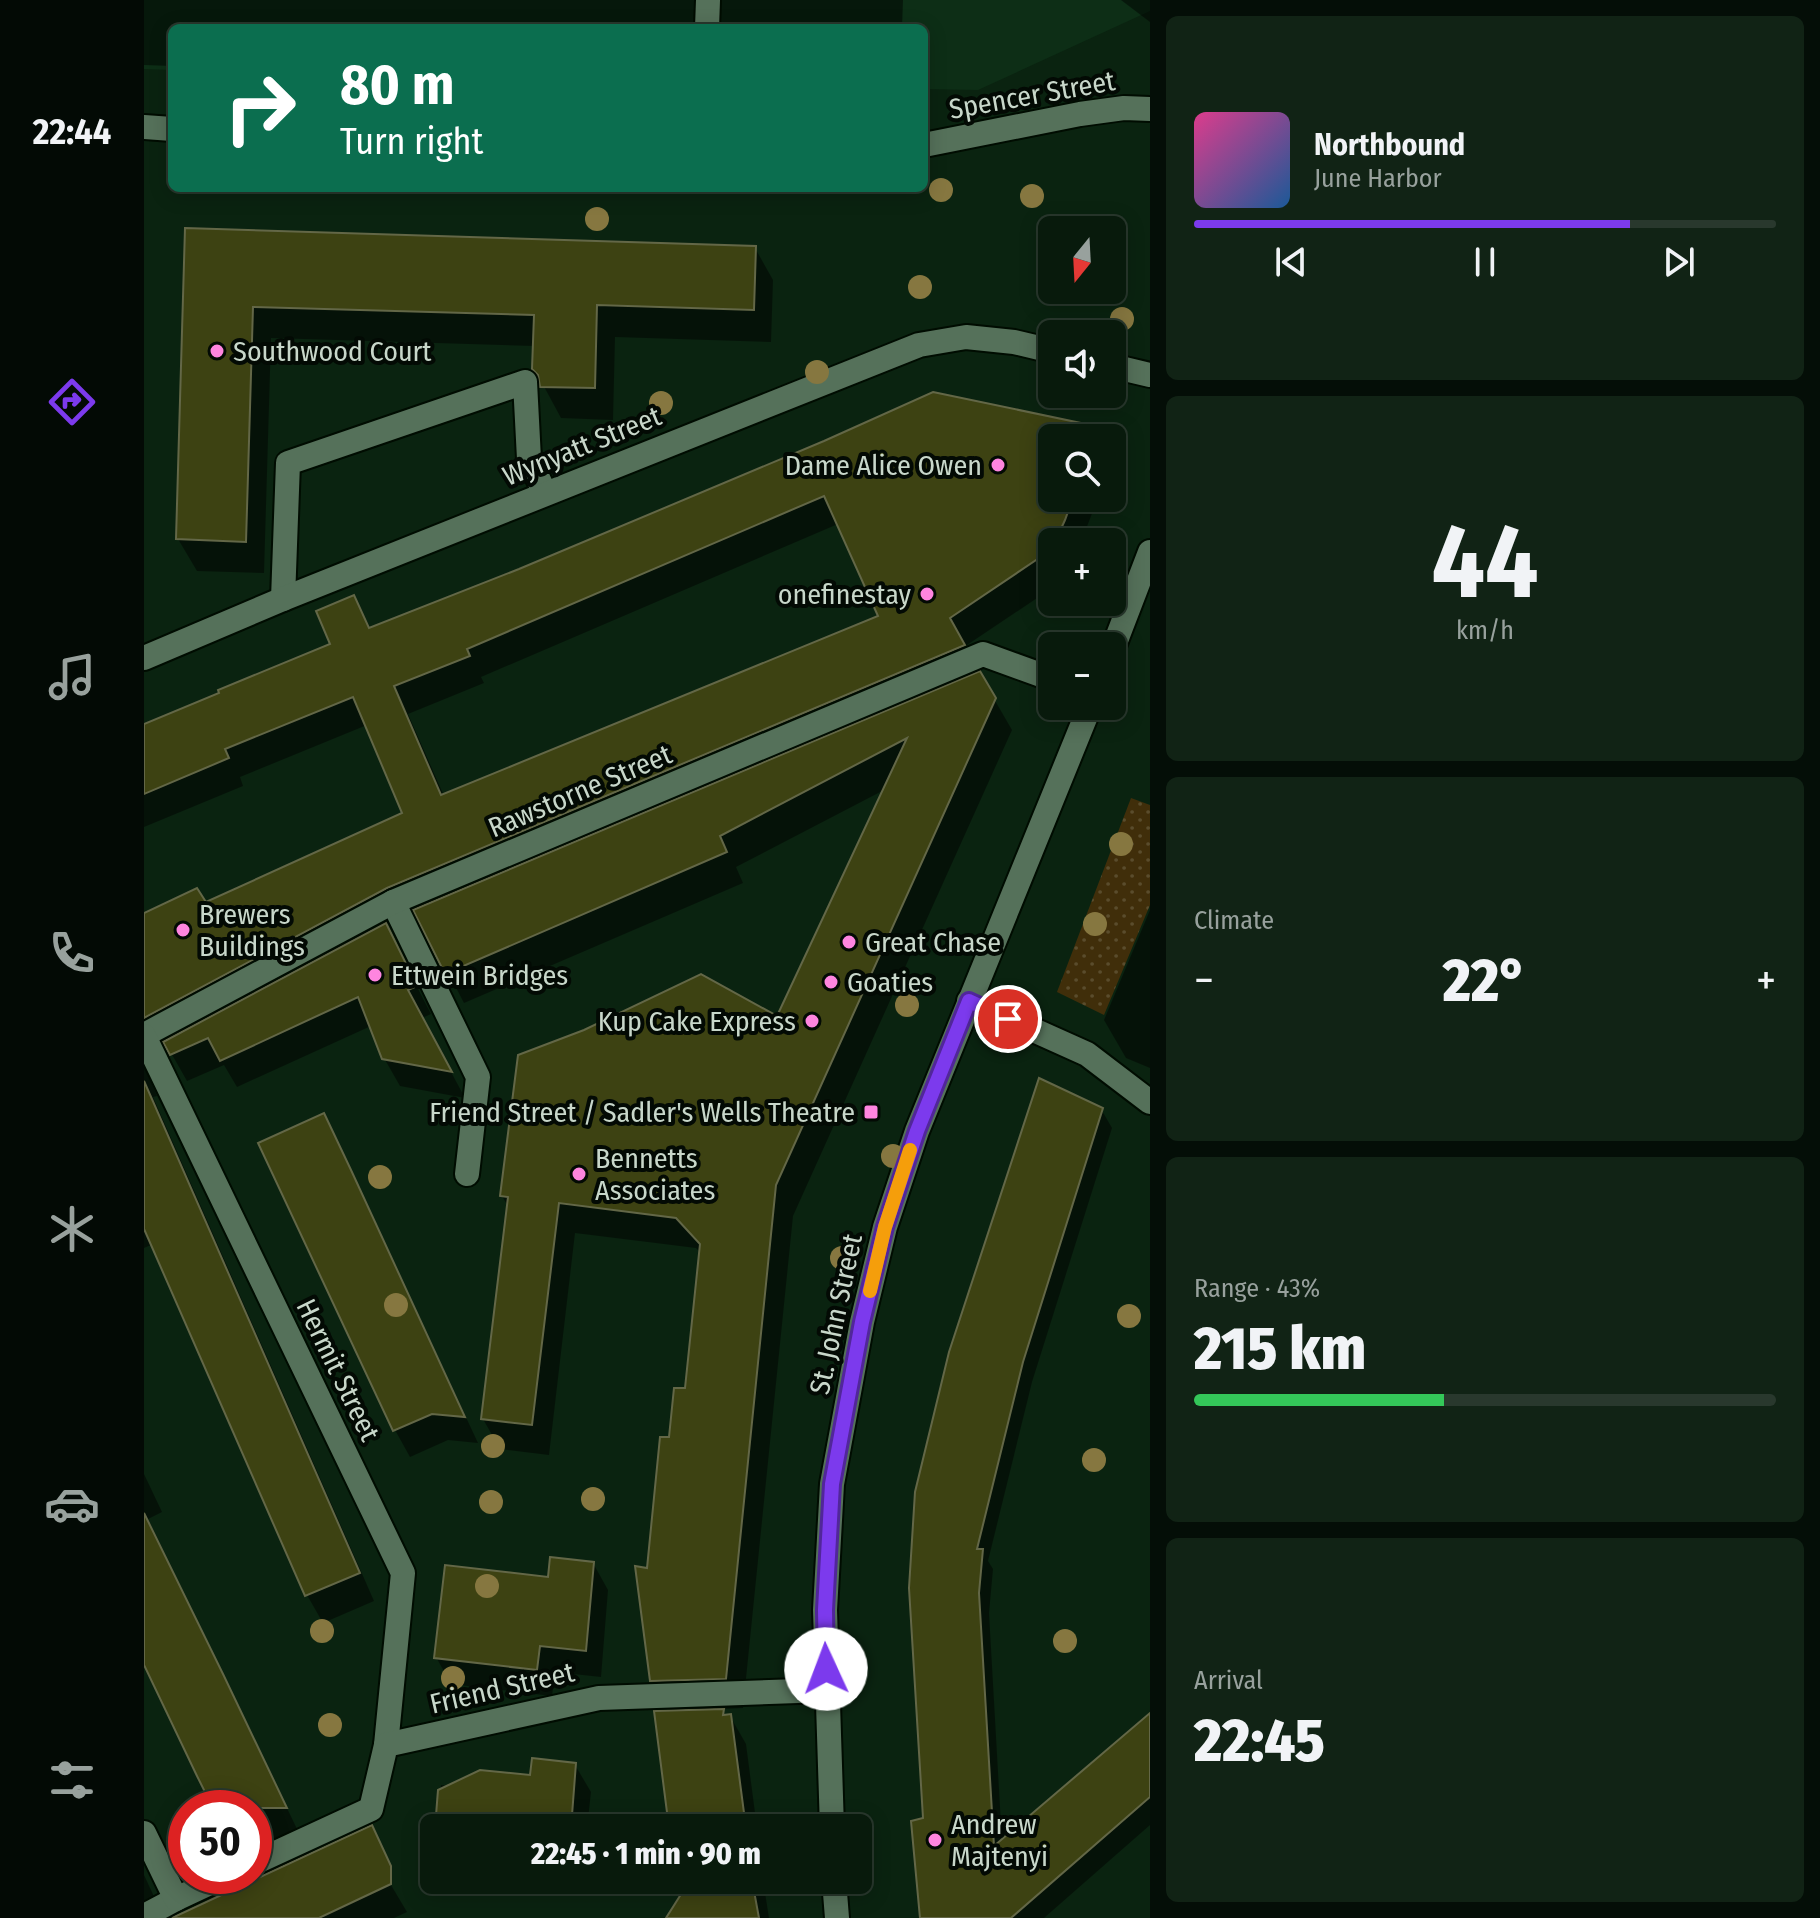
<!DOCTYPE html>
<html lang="en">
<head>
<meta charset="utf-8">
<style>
	:root { --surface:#081a0c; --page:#112315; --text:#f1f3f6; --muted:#98a19d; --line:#29382d; --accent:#7c3aed }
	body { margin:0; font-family:"Fira Sans Condensed",sans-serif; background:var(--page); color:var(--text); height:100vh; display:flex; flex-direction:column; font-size:30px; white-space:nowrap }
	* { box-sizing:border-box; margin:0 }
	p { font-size:26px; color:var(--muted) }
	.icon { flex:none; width:44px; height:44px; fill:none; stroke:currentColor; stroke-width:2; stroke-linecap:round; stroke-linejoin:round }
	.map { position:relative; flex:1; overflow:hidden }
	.details { display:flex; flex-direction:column; gap:16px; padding:16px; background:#040e07; width:670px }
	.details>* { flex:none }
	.hud { position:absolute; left:24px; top:24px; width:760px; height:168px; border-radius:12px; box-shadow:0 4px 20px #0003,0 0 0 2px var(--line); background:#0b6e4f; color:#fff; overflow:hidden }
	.needle { width:52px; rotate:198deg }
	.buttons { position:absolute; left:894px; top:216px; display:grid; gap:16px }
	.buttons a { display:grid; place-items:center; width:88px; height:88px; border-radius:12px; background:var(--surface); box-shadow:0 4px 20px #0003,0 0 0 2px var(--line); font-size:40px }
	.speed { position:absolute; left:24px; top:1790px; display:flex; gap:16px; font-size:40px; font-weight:700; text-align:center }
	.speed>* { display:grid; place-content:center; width:104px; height:104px; border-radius:50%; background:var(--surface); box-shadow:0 4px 20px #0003,0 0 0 2px var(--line); line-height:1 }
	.speed .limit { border:12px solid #d22; background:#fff; color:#111 }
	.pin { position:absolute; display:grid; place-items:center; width:68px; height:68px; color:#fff; margin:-34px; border:4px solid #fff; border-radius:50%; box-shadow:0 2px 8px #0007 }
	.me { position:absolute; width:88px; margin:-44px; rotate:358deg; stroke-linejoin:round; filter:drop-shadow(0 0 6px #0008) }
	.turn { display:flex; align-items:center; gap:28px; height:168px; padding:0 40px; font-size:36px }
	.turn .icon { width:104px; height:104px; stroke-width:2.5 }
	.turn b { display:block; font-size:56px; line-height:68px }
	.big { font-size:60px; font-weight:800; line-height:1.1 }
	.details .tile { flex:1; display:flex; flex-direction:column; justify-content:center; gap:12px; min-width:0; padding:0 28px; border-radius:12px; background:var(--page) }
	.details .dial { align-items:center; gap:0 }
	.dial b { font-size:104px; line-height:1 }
	.song { display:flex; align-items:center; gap:24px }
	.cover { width:96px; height:96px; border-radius:12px; background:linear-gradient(135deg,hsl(330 70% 55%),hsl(210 70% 35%)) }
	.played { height:8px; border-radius:4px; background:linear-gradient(90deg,var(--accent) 75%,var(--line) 75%) }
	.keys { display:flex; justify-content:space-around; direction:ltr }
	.heat { display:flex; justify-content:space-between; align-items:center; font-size:44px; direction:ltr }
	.charge { height:12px; border-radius:6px; background:linear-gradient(90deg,#34c759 43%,var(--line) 0) }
	.trip { position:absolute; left:276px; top:1814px; width:452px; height:80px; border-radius:12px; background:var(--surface); box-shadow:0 4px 20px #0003,0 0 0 2px var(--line); font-weight:800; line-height:80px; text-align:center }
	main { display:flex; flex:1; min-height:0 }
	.tab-bar { display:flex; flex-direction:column; width:144px; justify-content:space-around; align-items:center; background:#030a05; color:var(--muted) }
	.tab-bar .icon { width:56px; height:56px }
	.tab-bar .on { color:var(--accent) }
	.tab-bar b { font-size:36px; color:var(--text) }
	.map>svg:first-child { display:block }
	.built { fill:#0d2e16 }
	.grass { fill:url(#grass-dots) }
	.shadow { fill:#0007; fill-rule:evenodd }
	.building { fill:#3d4212; stroke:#636747; stroke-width:2; fill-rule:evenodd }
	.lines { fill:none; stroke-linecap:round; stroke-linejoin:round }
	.lane-casing { stroke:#000c01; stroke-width:28 }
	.street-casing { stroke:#000c01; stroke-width:28 }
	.secondary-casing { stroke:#000c01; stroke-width:28 }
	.lane { stroke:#55715a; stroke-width:24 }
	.street { stroke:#55715a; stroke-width:24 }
	.secondary { stroke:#55715a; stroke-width:24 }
	.tree { fill:#867740 }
	.route-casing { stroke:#51269a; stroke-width:20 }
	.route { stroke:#7c3aed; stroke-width:14 }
	.slow { stroke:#f59e0b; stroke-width:14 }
	.poi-dot { fill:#fe85df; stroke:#030a04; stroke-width:3 }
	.labels { text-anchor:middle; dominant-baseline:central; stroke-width:8; stroke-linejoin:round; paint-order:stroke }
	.street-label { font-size:28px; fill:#c8d7ca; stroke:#030a04 }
	.poi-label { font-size:28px; fill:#c8d7ca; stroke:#030a04; text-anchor:start }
</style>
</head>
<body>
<main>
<nav class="tab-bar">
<b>22:44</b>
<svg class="icon on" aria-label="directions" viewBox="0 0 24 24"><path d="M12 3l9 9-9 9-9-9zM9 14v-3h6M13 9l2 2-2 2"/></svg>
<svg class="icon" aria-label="music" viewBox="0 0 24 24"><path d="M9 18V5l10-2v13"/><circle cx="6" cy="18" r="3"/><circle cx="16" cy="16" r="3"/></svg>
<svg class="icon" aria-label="phone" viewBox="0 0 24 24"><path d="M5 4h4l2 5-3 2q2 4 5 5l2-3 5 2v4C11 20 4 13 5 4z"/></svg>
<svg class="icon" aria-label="climate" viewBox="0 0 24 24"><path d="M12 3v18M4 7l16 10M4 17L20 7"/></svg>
<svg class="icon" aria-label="car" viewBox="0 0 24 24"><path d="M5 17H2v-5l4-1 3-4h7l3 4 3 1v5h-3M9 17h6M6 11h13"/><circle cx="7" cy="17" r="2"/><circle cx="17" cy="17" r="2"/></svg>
<svg class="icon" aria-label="filters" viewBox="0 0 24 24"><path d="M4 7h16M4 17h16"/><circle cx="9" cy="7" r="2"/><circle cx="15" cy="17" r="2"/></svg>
</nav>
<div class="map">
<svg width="1006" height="1918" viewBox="0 0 1006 1918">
	<defs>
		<pattern id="grass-dots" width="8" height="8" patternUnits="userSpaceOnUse" patternTransform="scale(2)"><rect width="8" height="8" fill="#402e0a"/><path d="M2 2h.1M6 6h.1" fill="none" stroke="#5a4c2c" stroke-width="1.8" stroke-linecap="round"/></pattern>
	</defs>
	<rect width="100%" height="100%" fill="#0a2310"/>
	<polygon class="built" points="0,0 1006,0 1006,11 834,90 780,89 780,28 28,28 28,70 0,69"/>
	<polygon class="grass" points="987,798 1006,805 1006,905 960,1015 913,992"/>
	<g class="shadow">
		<polygon points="0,0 759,0 758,28 580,28 580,24 572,28 28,28 28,66 0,65"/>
		<polygon points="977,0 1006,0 1006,22"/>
		<polygon points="43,231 611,248 629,280 627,342 471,337 469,420 417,418 390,368 391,346 127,338 120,573 53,571 34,539"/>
		<path d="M954,429L960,438H908V498H954L937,542H908V588L820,647L868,730L649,1216L599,1708L578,1709L582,1717L586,1716L602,1744L613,1828H527L526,1712L508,1681L505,1570L526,1439L543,1391L557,1253L552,1248L431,1233L405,1455L356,1449L339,1419L365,1208L358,1196L633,1019L742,789L592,867L599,883L320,1003L272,910L241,925L287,1014L278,1018L321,1098L256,1086L240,1058L227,1026L93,1087L80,1065L43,1081L22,1044L3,1054L0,1064V916L61,905L261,814L223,725L96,777L99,786L0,827V725L189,645L210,597L227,629L376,571L680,443ZM694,524L737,617L300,796L264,714L340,683L337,677Z"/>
		<polygon points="1006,910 1006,1068 982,1058 960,1020"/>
		<polygon points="0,1065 13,1096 9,1097 230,1601 179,1623 163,1595 9,1244 0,1248"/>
		<polygon points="957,1109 968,1128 888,1382 844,1561 849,1569 845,1613 858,1842 1006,1715 1006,1825 900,1918 778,1918 781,1819 767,1587"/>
		<polygon points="179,1116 194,1143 334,1443 304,1440 266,1457 251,1430"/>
		<polygon points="0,1474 18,1512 4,1519 166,1856 189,1845 247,1885 263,1912 250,1918 34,1918 108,1882 110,1808 72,1808 0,1660"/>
		<polygon points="449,1563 464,1590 457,1677 411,1672 408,1696 307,1684 292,1657 406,1579"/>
		<polygon points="431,1765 447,1792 443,1828 293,1828 297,1785 338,1789"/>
		<polygon points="0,1875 20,1918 0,1918"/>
		<polygon points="304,1880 348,1880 347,1887 305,1883"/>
		<polygon points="548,1880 619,1880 625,1918 535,1918"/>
	</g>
	<g class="building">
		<polygon points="41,228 612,246 610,310 453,305 451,388 396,387 394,375 388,369 390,315 109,307 102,542 32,539"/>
		<path d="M789,392L956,427L952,438H908V498H929L921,520L911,542H908L907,550L806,618L821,645L243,888L0,1018V913L53,888L62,902L258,813L209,697L81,749L85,758L0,794V724L75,693L74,690L186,644L172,611L210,595L225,628L375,569L680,441ZM680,496L734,616L297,795L250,686L326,656L323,649Z"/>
		<polygon points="836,671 852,698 632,1185 582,1679 506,1681 491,1566 503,1568 516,1437 525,1437 530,1388 541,1388 556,1244 532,1218 415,1203 388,1425 337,1419 364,1197 356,1196 374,1055 440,1030 557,974 633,1016 763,738 576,836 583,852 301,974 269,910"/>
		<polygon points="242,923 273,986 264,990 308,1072 238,1059 214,997 76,1061 64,1038 26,1055 19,1042"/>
		<polygon points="895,1078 959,1108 879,1362 833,1549 839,1549 835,1593 850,1846 1006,1713 1006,1797 867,1918 776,1918 767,1821 779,1818 765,1588 771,1492 805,1352"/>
		<polygon points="0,1081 216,1573 161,1596 0,1229"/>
		<polygon points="180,1113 207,1170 321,1417 288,1414 249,1431 114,1143"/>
		<polygon points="0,1513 79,1674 143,1808 69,1808 53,1776 0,1665"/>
		<polygon points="406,1557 450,1562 442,1651 396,1646 393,1670 290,1658 301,1565 404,1577"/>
		<polygon points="580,1709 579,1715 587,1714 602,1828 525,1828 510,1711"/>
		<polygon points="388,1758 432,1763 427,1828 291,1828 294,1790 336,1770 386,1775"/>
		<polygon points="228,1825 247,1866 247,1884 175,1918 28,1918"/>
		<polygon points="546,1880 608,1880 615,1918 522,1918"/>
	</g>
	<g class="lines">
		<g class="lane-casing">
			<g id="lane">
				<polyline points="563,28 564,0"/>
				<polyline points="139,599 144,463 381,382 385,459 401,493"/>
				<polyline points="825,1001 943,1054 1006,1102"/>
				<polyline points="0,1916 32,1899"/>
			</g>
		</g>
		<g class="street-casing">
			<g id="street">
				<polyline points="968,366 1006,375"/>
				<polyline points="0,658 139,599 775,345 822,337 870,342 908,351"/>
				<polyline points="249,902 334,1077 323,1174"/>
				<polyline points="0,1035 249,902 839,654 908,679"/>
				<polyline points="0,1036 259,1573 242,1745"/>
				<polyline points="0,1833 32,1899 81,1876"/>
				<polyline points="110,1863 227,1809 242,1745 455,1698 683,1690"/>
			</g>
		</g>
		<g class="secondary-casing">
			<g id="secondary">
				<polyline points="0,127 28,129"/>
				<polyline points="780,145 936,114 980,108 1006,109"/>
				<polyline points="968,651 1006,552"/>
				<polyline points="688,1828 681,1610 688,1484 718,1322 741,1227 773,1131 946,706"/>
				<polyline points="690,1880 693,1918"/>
			</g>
		</g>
		<use href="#lane" class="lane"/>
		<use href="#street" class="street"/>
		<use href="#secondary" class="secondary"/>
	</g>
	<g class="tree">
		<circle cx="797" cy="190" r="12"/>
		<circle cx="888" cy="196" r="12"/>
		<circle cx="453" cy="219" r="12"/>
		<circle cx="776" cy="287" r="12"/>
		<circle cx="978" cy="319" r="12"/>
		<circle cx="673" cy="372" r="12"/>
		<circle cx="517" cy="403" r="12"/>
		<circle cx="977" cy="844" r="12"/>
		<circle cx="951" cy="924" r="12"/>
		<circle cx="763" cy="1005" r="12"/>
		<circle cx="749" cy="1156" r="12"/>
		<circle cx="236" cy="1177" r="12"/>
		<circle cx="698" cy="1258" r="12"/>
		<circle cx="252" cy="1305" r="12"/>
		<circle cx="985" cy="1316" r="12"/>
		<circle cx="349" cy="1446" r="12"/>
		<circle cx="950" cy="1460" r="12"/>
		<circle cx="449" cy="1499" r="12"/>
		<circle cx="347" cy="1502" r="12"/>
		<circle cx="343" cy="1586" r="12"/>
		<circle cx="178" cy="1631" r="12"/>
		<circle cx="921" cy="1641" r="12"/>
		<circle cx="309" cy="1678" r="12"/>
		<circle cx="186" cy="1725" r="12"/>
	</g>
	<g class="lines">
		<g class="route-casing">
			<polyline id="route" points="682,1669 681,1610 688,1484 718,1322 741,1227 773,1131 825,1001 864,1019"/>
		</g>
		<use href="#route" class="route"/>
		<polyline class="slow" points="726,1291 741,1227 766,1150"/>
	</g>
	<g class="poi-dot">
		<circle cx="73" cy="351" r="8"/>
		<circle cx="854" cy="465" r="8"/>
		<circle cx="783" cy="594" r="8"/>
		<circle cx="39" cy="930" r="8"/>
		<circle cx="705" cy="942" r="8"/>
		<circle cx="231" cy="975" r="8"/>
		<circle cx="687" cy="982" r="8"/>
		<circle cx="668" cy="1021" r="8"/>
		<rect x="719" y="1104" width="16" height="16" rx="4"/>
		<circle cx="435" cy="1174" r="8"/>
		<circle cx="791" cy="1840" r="8"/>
	</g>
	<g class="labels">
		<g class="street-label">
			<text transform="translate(888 95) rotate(-10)">Spencer Street</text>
			<text transform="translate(438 446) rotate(-22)">Wynyatt Street</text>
			<text transform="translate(436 791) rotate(-23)">Rawstorne Street</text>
			<text transform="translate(692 1314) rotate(-78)">St. John Street</text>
			<text transform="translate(194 1370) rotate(64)">Hermit Street</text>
			<text transform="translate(358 1688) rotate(-13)">Friend Street</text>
		</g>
		<g class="poi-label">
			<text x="89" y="351">Southwood Court</text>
			<text x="838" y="465" text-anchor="end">Dame Alice Owen</text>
			<text x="767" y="594" text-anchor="end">onefinestay</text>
			<text x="55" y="914">Brewers<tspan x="55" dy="32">Buildings</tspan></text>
			<text x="721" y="942">Great Chase</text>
			<text x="247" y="975">Ettwein Bridges</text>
			<text x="703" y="982">Goaties</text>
			<text x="652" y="1021" text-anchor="end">Kup Cake Express</text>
			<text x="711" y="1112" text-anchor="end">Friend Street / Sadler's Wells Theatre</text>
			<text x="451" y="1158">Bennetts<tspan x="451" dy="32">Associates</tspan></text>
			<text x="807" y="1824">Andrew<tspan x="807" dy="32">Majtenyi</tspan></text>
		</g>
	</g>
</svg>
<div class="buttons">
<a><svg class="needle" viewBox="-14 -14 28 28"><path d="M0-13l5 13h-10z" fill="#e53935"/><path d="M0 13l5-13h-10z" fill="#98a19d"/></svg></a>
<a><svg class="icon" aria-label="sound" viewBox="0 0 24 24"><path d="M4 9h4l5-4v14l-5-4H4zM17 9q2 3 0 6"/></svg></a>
<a><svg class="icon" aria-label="search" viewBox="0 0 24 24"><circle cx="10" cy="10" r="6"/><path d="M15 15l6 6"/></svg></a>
<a>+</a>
<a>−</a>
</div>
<div class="speed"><div class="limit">50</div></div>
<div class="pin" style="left:864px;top:1019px;background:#d93025"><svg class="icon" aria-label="arrive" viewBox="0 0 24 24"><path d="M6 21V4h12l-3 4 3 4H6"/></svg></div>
<svg class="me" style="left:682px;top:1669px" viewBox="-20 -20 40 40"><circle r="19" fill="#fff"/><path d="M0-13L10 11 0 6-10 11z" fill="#7c3aed"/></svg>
<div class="trip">22:45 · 1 min · 90 m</div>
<div class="hud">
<div class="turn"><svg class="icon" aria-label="right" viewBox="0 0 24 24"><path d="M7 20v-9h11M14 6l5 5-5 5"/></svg><div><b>80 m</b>Turn right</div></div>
</div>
</div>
<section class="details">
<div class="tile">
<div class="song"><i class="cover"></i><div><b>Northbound</b><p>June Harbor</p></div></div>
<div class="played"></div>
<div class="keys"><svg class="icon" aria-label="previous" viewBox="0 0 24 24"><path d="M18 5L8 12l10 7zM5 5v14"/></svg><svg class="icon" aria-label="pause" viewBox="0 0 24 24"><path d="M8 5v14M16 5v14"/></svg><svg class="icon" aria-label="next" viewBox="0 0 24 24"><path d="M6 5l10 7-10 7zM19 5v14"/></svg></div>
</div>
<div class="tile dial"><b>44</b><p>km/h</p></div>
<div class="tile"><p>Climate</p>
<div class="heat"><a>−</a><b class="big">22°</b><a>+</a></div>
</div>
<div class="tile"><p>Range · 43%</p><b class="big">215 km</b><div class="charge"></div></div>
<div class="tile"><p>Arrival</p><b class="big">22:45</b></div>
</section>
</main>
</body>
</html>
